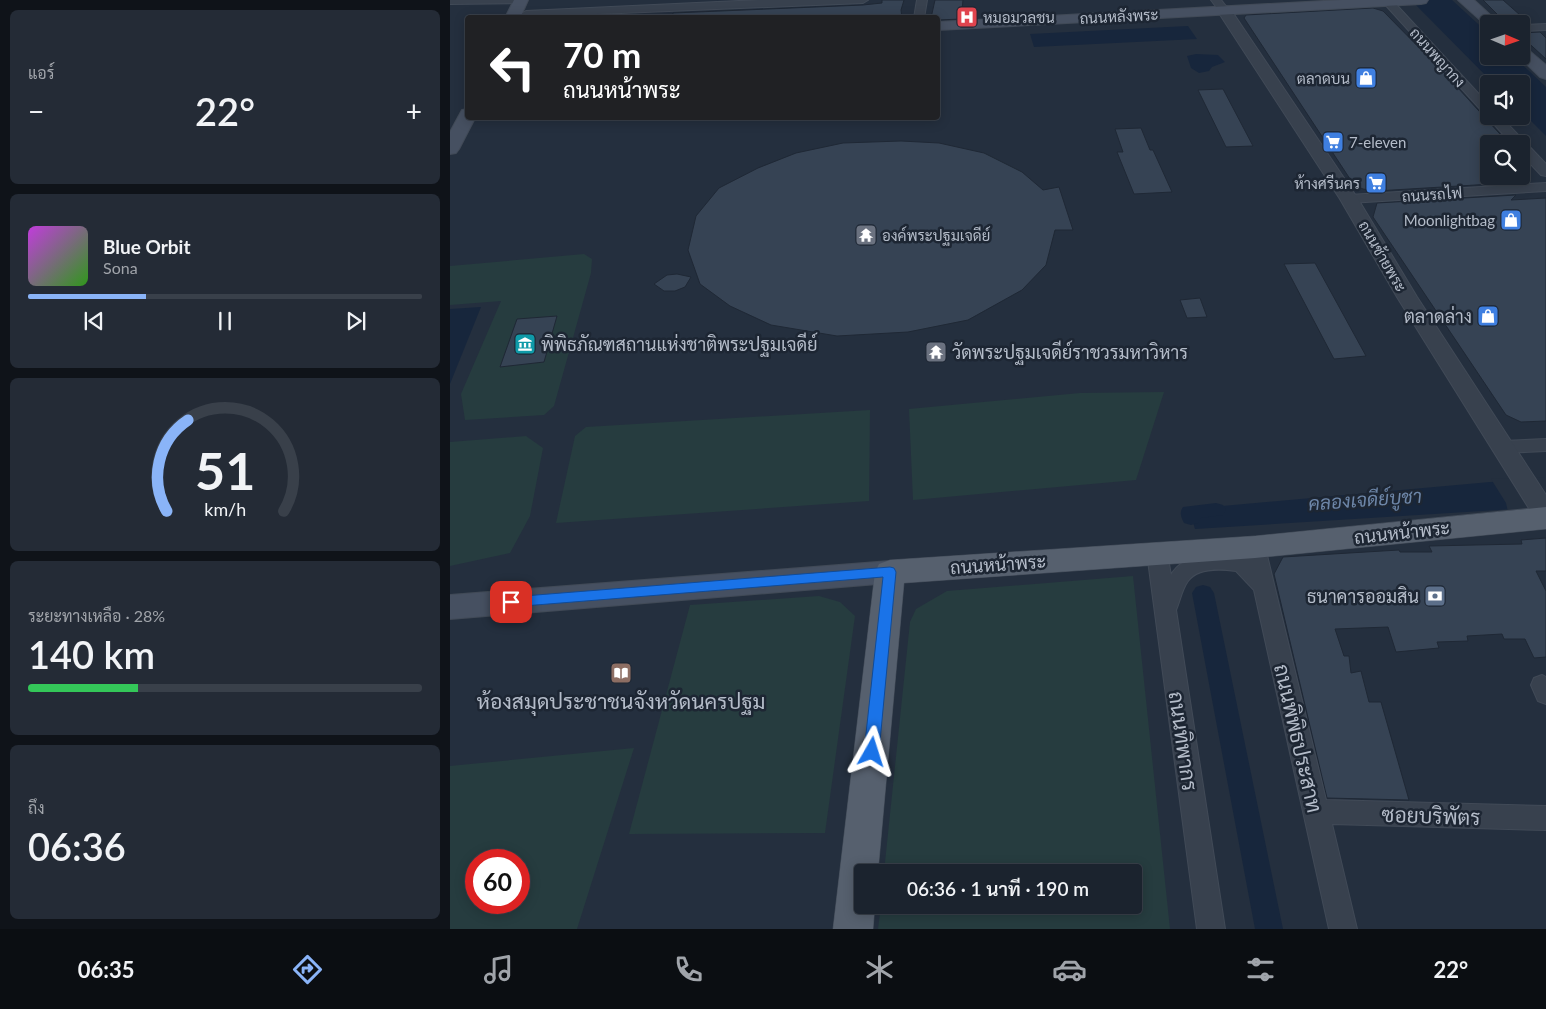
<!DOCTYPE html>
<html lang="th">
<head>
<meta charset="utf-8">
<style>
	:root { --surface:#1b232e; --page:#242b36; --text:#f1f3f6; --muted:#a0a4aa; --line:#39404a; --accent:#8ab4f8 }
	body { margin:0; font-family:Lato,Sarabun,sans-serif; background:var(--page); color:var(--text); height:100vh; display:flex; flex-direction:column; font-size:19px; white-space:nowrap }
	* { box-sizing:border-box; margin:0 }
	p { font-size:16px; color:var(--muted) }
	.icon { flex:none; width:28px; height:28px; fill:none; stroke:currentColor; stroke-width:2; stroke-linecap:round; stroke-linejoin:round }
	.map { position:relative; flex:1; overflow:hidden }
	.sheet { display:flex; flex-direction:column; gap:10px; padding:10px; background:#0f1319; width:450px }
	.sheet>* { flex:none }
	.guide { position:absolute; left:15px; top:15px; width:475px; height:105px; border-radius:5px; box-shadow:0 2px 12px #0003,0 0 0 1px var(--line); background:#202124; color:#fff; overflow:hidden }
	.needle { width:32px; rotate:92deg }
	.controls { position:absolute; left:1030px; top:15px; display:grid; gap:10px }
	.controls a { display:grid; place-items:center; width:50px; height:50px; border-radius:5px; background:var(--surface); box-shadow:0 2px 12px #0003,0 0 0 1px var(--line); font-size:25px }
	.speed { position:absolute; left:15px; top:849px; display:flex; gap:10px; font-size:25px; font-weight:700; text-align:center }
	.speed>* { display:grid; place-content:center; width:65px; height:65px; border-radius:50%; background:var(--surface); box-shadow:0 2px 12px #0003,0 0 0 1px var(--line); line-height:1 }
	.speed .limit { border:8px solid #d22; background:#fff; color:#111 }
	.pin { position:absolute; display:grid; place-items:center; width:42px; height:42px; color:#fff; margin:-21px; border-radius:10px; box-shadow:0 2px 8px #0006 }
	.me { position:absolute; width:55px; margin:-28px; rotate:6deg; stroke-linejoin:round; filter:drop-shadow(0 0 4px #0008) }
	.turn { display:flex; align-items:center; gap:18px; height:105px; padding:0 15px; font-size:22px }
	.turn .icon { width:65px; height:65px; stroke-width:2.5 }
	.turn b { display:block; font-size:35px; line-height:42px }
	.big { font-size:38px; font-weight:600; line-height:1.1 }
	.sheet .card { flex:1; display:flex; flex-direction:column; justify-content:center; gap:8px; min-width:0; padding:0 18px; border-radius:8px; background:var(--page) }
	.sheet .dial { align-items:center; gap:0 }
	.dial svg { height:130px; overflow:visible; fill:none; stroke:var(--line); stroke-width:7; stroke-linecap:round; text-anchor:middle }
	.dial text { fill:var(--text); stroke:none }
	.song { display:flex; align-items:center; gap:15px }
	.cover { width:60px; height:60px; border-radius:8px; background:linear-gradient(135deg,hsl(290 70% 55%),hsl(110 70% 35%)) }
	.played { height:5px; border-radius:2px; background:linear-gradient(90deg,var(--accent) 30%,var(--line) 30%) }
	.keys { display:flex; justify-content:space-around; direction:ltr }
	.heat { display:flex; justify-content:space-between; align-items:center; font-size:28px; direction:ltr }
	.charge { height:8px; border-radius:4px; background:linear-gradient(90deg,#34c759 28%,var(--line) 0) }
	.trip { position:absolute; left:404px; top:864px; width:288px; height:50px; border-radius:5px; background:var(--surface); box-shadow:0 2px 12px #0003,0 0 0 1px var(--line); font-weight:600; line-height:50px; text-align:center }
	.tab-bar { display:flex; height:80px; justify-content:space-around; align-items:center; background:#0b0e12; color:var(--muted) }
	.tab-bar .icon { width:35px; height:35px }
	.tab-bar .current { color:var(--accent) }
	.tab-bar b { font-size:22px; color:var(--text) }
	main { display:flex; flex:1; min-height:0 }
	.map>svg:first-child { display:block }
	.green { fill:#263c3f; fill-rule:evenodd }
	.water { fill:#17263c }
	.pier { fill:#242f3e }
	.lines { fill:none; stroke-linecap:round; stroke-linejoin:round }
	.canal { fill:#17263c; fill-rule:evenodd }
	.building { fill:#364354; stroke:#1f2835 }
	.minor-casing { stroke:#414a57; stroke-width:2 }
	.tertiary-casing { stroke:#414a57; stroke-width:2 }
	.secondary-casing { stroke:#414a57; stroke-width:2 }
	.primary-casing { stroke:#414a57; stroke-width:1 }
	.minor { fill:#38414e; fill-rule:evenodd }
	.tertiary { fill:#38414e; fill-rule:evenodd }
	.secondary { fill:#465061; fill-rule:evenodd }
	.primary { fill:#56606e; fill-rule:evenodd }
	.route { fill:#1a73e8; stroke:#114b97 }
	.labels { text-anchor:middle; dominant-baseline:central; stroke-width:5; stroke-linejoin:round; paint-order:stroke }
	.far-street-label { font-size:15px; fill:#b4bcc9; stroke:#1d2633 }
	.far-poi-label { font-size:15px; fill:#b4bcc9; stroke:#1d2633; text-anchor:start }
	.poi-label { font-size:18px; fill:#b4bcc9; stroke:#1d2633; text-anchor:end }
	.street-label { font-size:18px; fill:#b4bcc9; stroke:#1d2633 }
	.water-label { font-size:19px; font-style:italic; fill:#6d86a8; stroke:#1d2633 }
	.near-poi-label { font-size:21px; fill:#b4bcc9; stroke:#1d2633 }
	.near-street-label { font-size:21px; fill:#b4bcc9; stroke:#1d2633 }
</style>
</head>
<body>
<main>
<section class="sheet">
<div class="card"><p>แอร์</p>
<div class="heat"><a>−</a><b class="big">22°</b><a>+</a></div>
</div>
<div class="card">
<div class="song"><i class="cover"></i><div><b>Blue Orbit</b><p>Sona</p></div></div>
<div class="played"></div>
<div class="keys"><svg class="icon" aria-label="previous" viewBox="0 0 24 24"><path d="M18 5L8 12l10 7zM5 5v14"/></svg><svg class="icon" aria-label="pause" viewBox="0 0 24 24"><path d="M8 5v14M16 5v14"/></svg><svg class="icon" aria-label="next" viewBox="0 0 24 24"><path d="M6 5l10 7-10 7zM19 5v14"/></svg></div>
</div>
<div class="card dial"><svg viewBox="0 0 100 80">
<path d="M14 69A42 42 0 1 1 86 69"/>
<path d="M14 69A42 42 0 0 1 27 13" stroke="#8ab4f8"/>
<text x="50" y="56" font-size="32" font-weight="700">51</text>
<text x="50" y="72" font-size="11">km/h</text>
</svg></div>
<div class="card"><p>ระยะทางเหลือ · 28%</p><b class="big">140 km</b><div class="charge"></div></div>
<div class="card"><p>ถึง</p><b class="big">06:36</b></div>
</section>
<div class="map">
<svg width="1096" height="929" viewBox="0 0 1096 929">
	<rect width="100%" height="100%" fill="#242f3e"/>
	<g class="green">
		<polygon points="134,254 142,259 141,273 104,406 94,415 15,420 11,394 51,301 0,305 0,266"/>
		<polygon points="714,392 686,480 463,500 459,409 630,393"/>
		<polygon points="420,410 419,501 106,523 125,436 136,427"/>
		<polygon points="76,436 93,448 80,516 60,553 0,566 0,442"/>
		<polygon points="683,576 720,929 428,929 431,905 682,905 682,872 434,872 460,622 466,609 497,591"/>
		<polygon points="369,596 390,602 405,616 375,833 179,834 240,605"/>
		<path d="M184,748L127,929H0V766ZM26,860H69V902H26Z"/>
	</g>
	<g class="water">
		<polygon points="961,0 1002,0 1039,34 1039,56 1063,56 1096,87 1096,136 1071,111 1071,84 1044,84"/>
		<polygon points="738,26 747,39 584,47 580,34"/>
		<polygon points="746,54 768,55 775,62 762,67 759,71 749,73 741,68 737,56"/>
		<polygon points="31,307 0,384 0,309"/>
		<polygon points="1096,479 1096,507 745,529 739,509 1040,482"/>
	</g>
	<polygon class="pier" points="1096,477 1096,509 1058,512 1056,503 1041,479"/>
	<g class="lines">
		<g class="canal">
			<path d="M766,503L773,505L776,510L773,515L751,518L748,523L741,525L734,523C731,517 729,513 733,507Z"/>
			<polygon points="753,585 760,587 764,593 833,929 805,929 742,593 746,587"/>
		</g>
	</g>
	<g class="building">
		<polygon points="432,0 454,0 451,10 452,18 275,18 275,16 222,18 223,13 413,5 432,3"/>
		<polygon points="485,0 513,0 511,19 488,20 488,18 481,18"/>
		<polygon points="1033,0 1053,0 1079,23 1057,24"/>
		<polygon points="923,8 933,11 998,77 1059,144 1039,144 1039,176 1079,176 1075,182 926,191 913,189 904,185 794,18 796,15"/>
		<polygon points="1090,32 1096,38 1096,59 1071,36 1071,33"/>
		<polygon points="773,89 803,146 776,147 748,90"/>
		<polygon points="691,128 700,150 703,150 722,192 684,194 667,152 673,152 665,129"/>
		<polygon points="451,141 489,143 534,153 572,172 593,190 609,187 623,230 605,230 596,265 572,290 518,320 458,332 387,336 321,325 280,306 250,284 238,250 246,216 269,188 308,168 346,153 393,143"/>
		<polygon points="1066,195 1061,200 1096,198 1096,421 1071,422 1056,415 923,217 927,203"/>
		<polygon points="865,263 916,356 884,359 834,264"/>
		<polygon points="227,274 241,277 235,287 225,291 214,291 204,284 217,275"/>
		<polygon points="750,298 757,317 737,318 730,300"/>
		<polygon points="107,316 94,362 50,367 67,319"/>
		<polygon points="1096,538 1096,571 1086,571 1096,591 1096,657 1084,658 1075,639 1054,639 1052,634 1017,636 1018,641 987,642 989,648 946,652 938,627 885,629 894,656 899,656 901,673 911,671 919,702 931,702 959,800 877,798 824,574 833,557 949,550 950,552 982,552 979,546 1072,544 1071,540"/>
	</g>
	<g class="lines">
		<g class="minor-casing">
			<g id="minor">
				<polygon points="0,0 74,0 69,3 0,4"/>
				<polygon points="310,0 418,0 413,3 76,17 71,14 76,11"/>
				<polygon points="467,0 477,0 474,18 464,18"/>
				<polygon points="761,0 771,0 779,10 774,13 770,12"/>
				<polygon points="931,0 942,0 1039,105 1039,116 1050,116 1096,164 1096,176 1091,175 1071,154 1071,144 1062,144"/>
				<polygon points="1096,24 1096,30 1071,31 1071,25"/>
				<polygon points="1096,183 1096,191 899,203 892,199 899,195"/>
				<polygon points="1096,439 1096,451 1053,453 1046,452 1044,447 1046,442 1053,441"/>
				<path d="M805,539L812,542L815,547L876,800L1096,806V830L882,824L907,929H879L804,590L786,571C772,569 748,567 738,581C732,589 730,601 726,610L775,929H747L697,553L700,547L707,545L714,547L717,553L721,575C734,551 775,551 797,558L795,547L798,542Z"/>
				<polygon points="1092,675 1096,677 1096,704 1088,701 1081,685 1084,678"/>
			</g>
		</g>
		<g class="tertiary-casing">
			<polygon id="tertiary" points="774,6 779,7 908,199 967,297 1096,495 1096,515 1080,510 947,297 890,199 767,10"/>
		</g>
		<g class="secondary-casing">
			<g id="secondary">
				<polygon points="64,0 78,0 70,18 55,18"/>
				<polygon points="892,0 978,0 976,3 971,4 488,30 488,22"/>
				<polygon points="1008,0 1024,0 1050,24 1039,24 1038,27"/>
				<polygon points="1071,46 1076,48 1096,65 1096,79 1090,77 1068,56 1071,56"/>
				<polygon points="18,109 18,118 25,118 9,149 6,153 0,154 0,132 12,110"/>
				<polygon points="440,561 450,564 455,572 450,580 440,583 0,619 0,595"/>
			</g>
		</g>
		<g class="primary-casing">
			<polygon id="primary" points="1096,507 1096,529 805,558 454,583 428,872 412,872 412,905 425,905 423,929 383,929 425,572 429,564 440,560 805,536"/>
		</g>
		<use href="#minor" class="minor"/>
		<use href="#tertiary" class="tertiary"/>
		<use href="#secondary" class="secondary"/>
		<use href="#primary" class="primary"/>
	</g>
	<polygon class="route" points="440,567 444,568 446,572 429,752 427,757 422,759 416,757 414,752 433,577 61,607 57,606 55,602 57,598 61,597"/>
	<defs>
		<g id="hospital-square" transform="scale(1.125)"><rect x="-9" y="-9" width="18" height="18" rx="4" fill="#e0444e" stroke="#1d2633"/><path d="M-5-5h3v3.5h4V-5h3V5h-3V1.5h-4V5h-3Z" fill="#fff"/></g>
		<g id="shop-square" transform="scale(1.125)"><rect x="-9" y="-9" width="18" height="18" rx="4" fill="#3f7fe0" stroke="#1d2633"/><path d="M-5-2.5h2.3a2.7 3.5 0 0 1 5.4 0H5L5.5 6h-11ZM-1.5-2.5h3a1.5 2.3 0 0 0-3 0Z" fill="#fff"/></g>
		<g id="supermarket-square" transform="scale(1.125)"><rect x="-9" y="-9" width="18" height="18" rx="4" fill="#3f7fe0" stroke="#1d2633"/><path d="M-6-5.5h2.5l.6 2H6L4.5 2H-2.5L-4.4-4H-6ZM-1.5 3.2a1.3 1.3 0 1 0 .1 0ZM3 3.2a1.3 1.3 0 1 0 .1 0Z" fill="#fff"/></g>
		<g id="temple-square" transform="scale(1.125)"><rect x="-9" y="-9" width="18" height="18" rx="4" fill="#6b7280" stroke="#1d2633"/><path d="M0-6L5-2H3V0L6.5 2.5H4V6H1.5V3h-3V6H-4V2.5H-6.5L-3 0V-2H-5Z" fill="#fff"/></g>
		<g id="museum-square" transform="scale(1.125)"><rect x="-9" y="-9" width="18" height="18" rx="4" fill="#0f9aa8" stroke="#1d2633"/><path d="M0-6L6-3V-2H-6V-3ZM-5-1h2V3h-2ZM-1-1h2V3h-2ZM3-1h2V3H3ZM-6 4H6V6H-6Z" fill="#fff"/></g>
		<g id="bank-square" transform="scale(1.125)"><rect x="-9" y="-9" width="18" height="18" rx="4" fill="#5c6f8a" stroke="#1d2633"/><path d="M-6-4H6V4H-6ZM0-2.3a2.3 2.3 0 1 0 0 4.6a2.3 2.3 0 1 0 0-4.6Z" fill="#fff"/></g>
		<g id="library-square" transform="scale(1.125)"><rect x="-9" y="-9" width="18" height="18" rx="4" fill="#8d6e63" stroke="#1d2633"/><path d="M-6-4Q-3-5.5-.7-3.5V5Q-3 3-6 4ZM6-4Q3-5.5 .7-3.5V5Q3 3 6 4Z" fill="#fff"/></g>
	</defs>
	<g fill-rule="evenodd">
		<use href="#hospital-square" x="517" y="17"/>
		<use href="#shop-square" x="916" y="78"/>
		<use href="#supermarket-square" x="883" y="142"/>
		<use href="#supermarket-square" x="926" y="183"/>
		<use href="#shop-square" x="1061" y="220"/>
		<use href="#temple-square" x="416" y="235"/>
		<use href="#shop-square" x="1038" y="316"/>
		<use href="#museum-square" x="75" y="344"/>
		<use href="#temple-square" x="486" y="352"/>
		<use href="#bank-square" x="985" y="596"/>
		<use href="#library-square" x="171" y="673"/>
	</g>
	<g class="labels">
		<g class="far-street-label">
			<text transform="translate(669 16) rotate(-3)">ถนนหลังพระ</text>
			<text transform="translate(988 57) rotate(48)">ถนนพญากง</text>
			<text transform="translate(982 194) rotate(-4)">ถนนรถไฟ</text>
			<text transform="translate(933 256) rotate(60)">ถนนซ้ายพระ</text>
		</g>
		<g class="far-poi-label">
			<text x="533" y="17">หมอมวลชน</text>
			<text x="900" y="78" text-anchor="end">ตลาดบน</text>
			<text x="899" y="142">7-eleven</text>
			<text x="910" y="183" text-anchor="end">ห้างศรีนคร</text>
			<text x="1045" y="220" text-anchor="end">Moonlightbag</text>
			<text x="432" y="235">องค์พระปฐมเจดีย์</text>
		</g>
		<g class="poi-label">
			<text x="1022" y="316">ตลาดล่าง</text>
			<text x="91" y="344" text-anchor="start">พิพิธภัณฑสถานแห่งชาติพระปฐมเจดีย์</text>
			<text x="502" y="352" text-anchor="start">วัดพระปฐมเจดีย์ราชวรมหาวิหาร</text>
			<text x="969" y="596">ธนาคารออมสิน</text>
		</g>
		<g class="street-label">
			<text transform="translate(952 532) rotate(-6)">ถนนหน้าพระ</text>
			<text transform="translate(548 564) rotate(-4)">ถนนหน้าพระ</text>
		</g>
		<g class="water-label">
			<text transform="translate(915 499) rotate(-4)">คลองเจดีย์บูชา</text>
		</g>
		<g class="near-poi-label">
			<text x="171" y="700">ห้องสมุดประชาชนจังหวัดนครปฐม</text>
		</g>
		<g class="near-street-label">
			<text transform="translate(849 738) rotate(77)">ถนนพิพิธประสาท</text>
			<text transform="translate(734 741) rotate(82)">ถนนทิพากร</text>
			<text transform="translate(981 815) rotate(2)">ซอยบริพัตร</text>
		</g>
	</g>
</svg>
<div class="controls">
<a><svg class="needle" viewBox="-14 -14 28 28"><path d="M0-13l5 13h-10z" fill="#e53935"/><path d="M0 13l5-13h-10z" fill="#a0a4aa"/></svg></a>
<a><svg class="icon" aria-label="sound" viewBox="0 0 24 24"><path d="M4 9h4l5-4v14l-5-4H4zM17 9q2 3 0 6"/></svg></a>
<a><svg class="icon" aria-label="search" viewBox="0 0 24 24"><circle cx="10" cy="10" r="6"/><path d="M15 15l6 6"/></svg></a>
</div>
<div class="speed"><div class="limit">60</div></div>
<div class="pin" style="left:61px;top:602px;background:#d93025"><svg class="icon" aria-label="arrive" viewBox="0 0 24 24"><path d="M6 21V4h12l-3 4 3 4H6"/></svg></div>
<svg class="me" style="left:422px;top:752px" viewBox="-20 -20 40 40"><path d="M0-17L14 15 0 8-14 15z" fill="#1a73e8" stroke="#fff" stroke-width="4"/></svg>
<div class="trip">06:36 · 1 นาที · 190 m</div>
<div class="guide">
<div class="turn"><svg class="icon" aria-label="left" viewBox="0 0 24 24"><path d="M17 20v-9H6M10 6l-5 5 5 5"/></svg><div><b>70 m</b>ถนนหน้าพระ</div></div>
</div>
</div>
</main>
<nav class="tab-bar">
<b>06:35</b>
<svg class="icon current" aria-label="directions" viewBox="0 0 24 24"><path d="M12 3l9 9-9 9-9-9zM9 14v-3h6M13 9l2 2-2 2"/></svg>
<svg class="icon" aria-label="music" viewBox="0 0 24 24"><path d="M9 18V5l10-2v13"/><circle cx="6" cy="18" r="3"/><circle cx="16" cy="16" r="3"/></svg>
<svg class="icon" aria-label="phone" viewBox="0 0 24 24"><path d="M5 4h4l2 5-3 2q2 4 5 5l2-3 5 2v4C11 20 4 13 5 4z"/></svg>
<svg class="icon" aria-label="climate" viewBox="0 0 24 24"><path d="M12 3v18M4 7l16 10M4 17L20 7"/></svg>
<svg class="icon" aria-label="car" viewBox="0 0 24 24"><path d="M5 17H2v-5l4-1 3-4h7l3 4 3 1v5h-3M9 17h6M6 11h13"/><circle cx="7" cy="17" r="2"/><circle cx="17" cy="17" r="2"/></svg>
<svg class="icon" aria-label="filters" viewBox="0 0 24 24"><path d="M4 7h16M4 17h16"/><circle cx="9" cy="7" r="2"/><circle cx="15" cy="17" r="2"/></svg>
<b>22°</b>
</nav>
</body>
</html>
